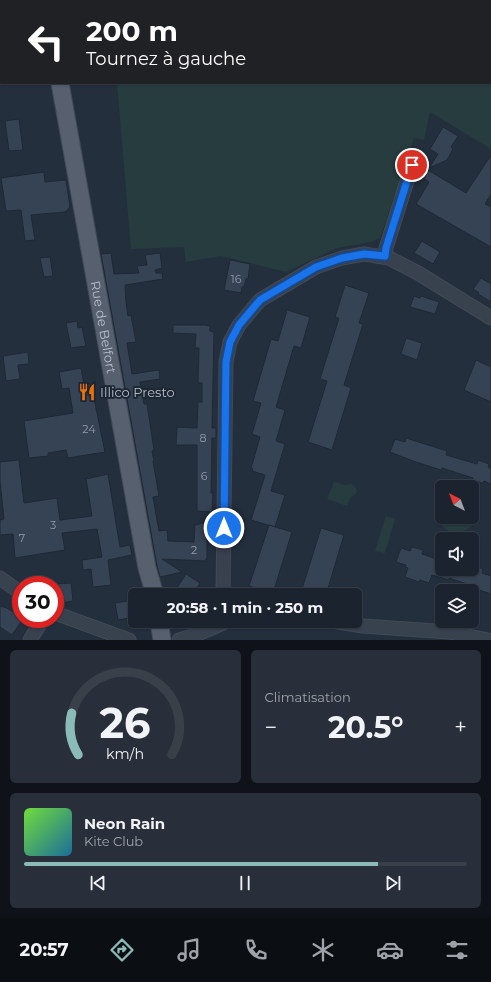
<!DOCTYPE html>
<html lang="fr">
<head>
<meta charset="utf-8">
<style>
	:root { --surface:#1b232e; --page:#282f3a; --text:#f1f3f6; --muted:#a0a4aa; --line:#39404a; --accent:#8bbbb9 }
	body { margin:0; font-family:Montserrat,sans-serif; background:var(--page); color:var(--text); height:100vh; display:flex; flex-direction:column; font-size:15px; white-space:nowrap }
	* { box-sizing:border-box; margin:0 }
	p { font-size:13px; color:var(--muted) }
	.icon { flex:none; width:22px; height:22px; fill:none; stroke:currentColor; stroke-width:2; stroke-linecap:round; stroke-linejoin:round }
	.map { position:relative; height:640px; overflow:hidden }
	.drawer { display:flex; flex-direction:column; gap:10px; padding:10px; background:#0f1319; flex:1 }
	.drawer>* { flex:none }
	.top-card { position:absolute; left:0px; top:0px; width:491px; height:84px; box-shadow:0 1px 3px #0004,0 0 0 1px var(--line); background:#202124; color:#fff; overflow:hidden }
	.needle { width:26px; rotate:318deg }
	.fabs { position:absolute; left:435px; top:480px; display:grid; gap:8px }
	.fabs a { display:grid; place-items:center; width:44px; height:44px; border-radius:6px; background:var(--surface); box-shadow:0 1px 3px #0004,0 0 0 1px var(--line); font-size:20px }
	.speed { position:absolute; left:12px; top:576px; display:flex; gap:8px; font-size:20px; font-weight:700; text-align:center }
	.speed>* { display:grid; place-content:center; width:52px; height:52px; border-radius:50%; background:var(--surface); box-shadow:0 1px 3px #0004,0 0 0 1px var(--line); line-height:1 }
	.speed .limit { border:6px solid #d22; background:#fff; color:#111 }
	.pin { position:absolute; display:grid; place-items:center; width:34px; height:34px; color:#fff; margin:-17px; border:2px solid #fff; border-radius:50%; box-shadow:0 1px 4px #0007 }
	.me { position:absolute; width:44px; margin:-22px; rotate:0deg; stroke-linejoin:round; filter:drop-shadow(0 0 3px #0008) }
	.turn { display:flex; align-items:center; gap:14px; height:84px; padding:0 20px; font-size:18px }
	.turn .icon { width:52px; height:52px; stroke-width:2.5 }
	.turn b { display:block; font-size:28px; line-height:34px }
	.big { font-size:30px; font-weight:700; line-height:1.1 }
	.drawer .card { flex:1; display:flex; flex-direction:column; justify-content:center; gap:6px; min-width:0; padding:0 14px; border-radius:6px; background:var(--page) }
	.drawer .dial { align-items:center; gap:0 }
	.dial svg { height:104px; overflow:visible; fill:none; stroke:var(--line); stroke-width:7; stroke-linecap:round; text-anchor:middle }
	.dial text { fill:var(--text); stroke:none }
	.song { display:flex; align-items:center; gap:12px }
	.cover { width:48px; height:48px; border-radius:6px; background:linear-gradient(135deg,hsl(100 70% 55%),hsl(200 70% 35%)) }
	.played { height:4px; border-radius:2px; background:linear-gradient(90deg,var(--accent) 80%,var(--line) 80%) }
	.keys { display:flex; justify-content:space-around; direction:ltr }
	.heat { display:flex; justify-content:space-between; align-items:center; font-size:22px; direction:ltr }
	.drawer .tiles { flex:1; display:grid; gap:10px; grid-template-columns:1fr 1fr }
	.card:last-child { grid-column:span 2 }
	.trip { position:absolute; left:128px; top:588px; width:234px; height:40px; border-radius:6px; background:var(--surface); box-shadow:0 1px 3px #0004,0 0 0 1px var(--line); font-weight:700; line-height:40px; text-align:center }
	.tabs { display:flex; height:64px; justify-content:space-around; align-items:center; background:#0b0e12; color:var(--muted) }
	.tabs .icon { width:28px; height:28px }
	.tabs .on { color:var(--accent) }
	.tabs b { font-size:18px; color:var(--text) }
	.map>svg:first-child { display:block }
	.green { fill:#263c3f }
	.building { fill:#364354; stroke:#1f2835 }
	.lines { fill:none; stroke-linecap:round; stroke-linejoin:round }
	.minor-casing { stroke:#414a57; stroke-width:15 }
	.major-casing { stroke:#414a57; stroke-width:19 }
	.minor { stroke:#38414e; stroke-width:13 }
	.major { stroke:#56606e; stroke-width:17 }
	.route-casing { stroke:#114b97; stroke-width:10 }
	.route { stroke:#1a73e8; stroke-width:7 }
	.labels { text-anchor:middle; dominant-baseline:central; stroke-width:4; stroke-linejoin:round; paint-order:stroke }
	.number-label { font-size:11px; fill:#929caa }
	.street-label { font-size:13px; fill:#b4bcc9; stroke:#1d2633 }
	.poi-label { font-size:13px; fill:#b4bcc9; stroke:#1d2633; text-anchor:start }
</style>
</head>
<body>
<div class="map">
<svg width="491" height="640" viewBox="0 0 491 640">
	<rect width="100%" height="100%" fill="#242f3e"/>
	<g class="green">
		<polygon points="272,0 491,0 491,149 430,112 424,140 414,138 380,238 371,242 337,248 286,272 221,256 186,262 184,247 131,249 117,83 490,83 490,1"/>
		<polygon points="334,482 345,485 351,484 355,486 357,491 355,495 351,497 347,506 327,499"/>
		<path d="M472,509C485,539 430,540 442,510V517H472Z"/>
		<polygon points="386,516 395,519 385,553 375,551"/>
	</g>
	<g class="building">
		<polygon points="19,119 23,150 9,151 5,121"/>
		<polygon points="443,127 458,136 451,147 453,149 447,160 429,168 438,154 430,149"/>
		<polygon points="491,155 491,194 485,204 491,207 491,247 416,204 429,182 423,178 428,170 466,193"/>
		<polygon points="44,172 45,182 66,180 70,207 65,212 31,215 35,240 25,241 21,210 6,211 1,178"/>
		<polygon points="422,241 440,252 433,264 414,253"/>
		<polygon points="111,253 114,274 139,273 137,266 147,265 145,255 160,253 162,268 155,270 156,273 162,273 163,279 125,285 126,302 128,316 131,315 136,342 127,343 132,374 159,370 160,379 140,382 144,404 147,404 154,450 152,451 154,461 153,461 159,496 153,497 159,531 167,530 168,541 194,542 195,525 207,522 207,558 206,559 206,561 162,559 182,572 160,577 157,566 101,254"/>
		<polygon points="50,257 53,276 44,277 40,258"/>
		<polygon points="230,260 250,264 248,279 246,279 244,287 242,287 241,293 224,290"/>
		<polygon points="481,278 491,284 491,302 478,294 479,293 473,289"/>
		<polygon points="345,285 369,293 359,323 363,324 344,385 351,388 332,450 308,442 327,381 320,379 339,318 335,317"/>
		<polygon points="414,296 420,298 421,296 439,302 435,314 410,307"/>
		<polygon points="287,310 310,317 301,348 294,346 276,407 285,410 276,441 285,444 271,491 285,495 275,527 251,520 265,475 252,471 253,469 251,468 260,437 252,434 261,403 253,401 271,339 278,341"/>
		<polygon points="77,321 78,328 82,327 86,346 71,348 66,323"/>
		<polygon points="173,325 206,325 210,326 210,331 214,332 212,428 216,428 216,438 212,438 211,493 213,493 212,512 197,511 197,445 176,445 177,427 197,428 198,402 202,402 202,383 198,383 199,348 195,348 196,334 173,333"/>
		<polygon points="406,338 422,343 417,360 401,354"/>
		<polygon points="28,352 29,364 18,365 20,379 6,381 3,356"/>
		<polygon points="476,360 491,367 491,402 464,390"/>
		<polygon points="81,368 84,385 91,384 105,452 68,458 66,450 48,453 48,456 29,458 24,421 73,413 69,388 62,389 59,372"/>
		<polygon points="406,438 447,451 446,455 477,464 478,460 489,464 488,467 491,469 491,484 484,481 483,483 472,480 473,478 442,468 441,470 413,461 390,452 395,439 405,442"/>
		<polygon points="19,460 24,503 57,498 60,520 92,516 86,479 108,474 120,547 130,545 132,555 108,560 111,585 93,587 91,569 83,570 82,560 102,557 97,529 62,533 65,550 15,558 13,534 0,535 0,520 4,519 0,481 0,462"/>
		<polygon points="269,525 292,532 273,593 249,586"/>
		<polygon points="321,528 344,535 326,595 321,595 302,589"/>
		<polygon points="412,547 423,550 422,554 442,561 442,569 472,569 472,565 483,569 482,573 491,576 491,594 470,587 471,585 461,582 449,578 449,580 432,575 429,583 420,580 419,582 405,577 408,568 405,567 406,565 396,562 401,548 410,551"/>
		<polygon points="186,574 200,583 193,595 176,595 177,592 175,591"/>
		<polygon points="71,583 73,601 55,604 55,584"/>
		<polygon points="135,600 135,617 118,620 115,603"/>
		<polygon points="0,606 7,608 21,617 21,619 23,619 12,635 0,627"/>
	</g>
	<g class="lines">
		<g class="minor-casing">
			<g id="minor">
				<polyline points="385,256 386,248 412,165"/>
				<polyline points="0,578 21,593"/>
				<polyline points="223,595 226,362 230,342 239,325 260,300 316,267 342,258 364,254 389,258 418,273 491,318"/>
				<polyline points="55,613 129,640"/>
				<polyline points="332,621 363,626 449,632 488,640"/>
				<polyline points="30,640 43,619"/>
				<polyline points="179,640 193,636 228,621"/>
			</g>
		</g>
		<g class="major-casing">
			<g id="major">
				<polyline points="46,0 46,1"/>
				<path id="s1" d="M60,83L147,568L155,595"/>
				<polyline points="159,621 162,640"/>
			</g>
		</g>
		<use href="#minor" class="minor"/>
		<use href="#major" class="major"/>
	</g>
	<g class="lines">
		<g class="route-casing">
			<polyline id="route" points="224,528 226,362 230,342 239,325 260,300 316,267 342,258 364,254 385,256 386,248 412,165"/>
		</g>
		<use href="#route" class="route"/>
	</g>
	<defs>
		<g id="restaurant-bare" transform="scale(1.38)"><path d="M-5-6h1v4h1v-4h1v4h1v-4h1v5L-1.5 .5V6h-2V.5L-5-1ZM5-6V6H3V1.5H1.5Q1.5-4 5-6Z" fill="#e8710a" stroke="#1d2633" stroke-width="2.5" paint-order="stroke"/></g>
	</defs>
	<g fill-rule="evenodd">
		<use href="#restaurant-bare" x="87" y="392"/>
	</g>
	<g class="labels">
		<g class="number-label">
			<text x="236" y="279">16</text>
			<text x="89" y="429">24</text>
			<text x="203" y="438">8</text>
			<text x="204" y="476">6</text>
			<text x="53" y="525">3</text>
			<text x="22" y="538">7</text>
			<text x="194" y="550">2</text>
		</g>
		<g class="street-label">
			<text stroke="none"><textPath href="#s1" startOffset="248">Rue de Belfort</textPath></text>
		</g>
		<g class="poi-label">
			<text x="100" y="392">Illico Presto</text>
		</g>
	</g>
</svg>
<div class="fabs">
<a><svg class="needle" viewBox="-14 -14 28 28"><path d="M0-13l5 13h-10z" fill="#e53935"/><path d="M0 13l5-13h-10z" fill="#a0a4aa"/></svg></a>
<a><svg class="icon" aria-label="sound" viewBox="0 0 24 24"><path d="M4 9h4l5-4v14l-5-4H4zM17 9q2 3 0 6"/></svg></a>
<a><svg class="icon" aria-label="layers" viewBox="0 0 24 24"><path d="M12 4l9 5-9 5-9-5zM3 14l9 5 9-5"/></svg></a>
</div>
<div class="speed"><div class="limit">30</div></div>
<div class="pin" style="left:412px;top:165px;background:#d93025"><svg class="icon" aria-label="arrive" viewBox="0 0 24 24"><path d="M6 21V4h12l-3 4 3 4H6"/></svg></div>
<svg class="me" style="left:224px;top:528px" viewBox="-20 -20 40 40"><circle r="17" fill="#1a73e8" stroke="#fff" stroke-width="3"/><path d="M0-11L8 9 0 5-8 9z" fill="#fff"/></svg>
<div class="trip">20:58 · 1 min · 250 m</div>
<div class="top-card">
<div class="turn"><svg class="icon" aria-label="left" viewBox="0 0 24 24"><path d="M17 20v-9H6M10 6l-5 5 5 5"/></svg><div><b>200 m</b>Tournez à gauche</div></div>
</div>
</div>
<section class="drawer">
<div class="tiles">
<div class="card dial"><svg viewBox="0 0 100 80">
<path d="M14 69A42 42 0 1 1 86 69"/>
<path d="M14 69A42 42 0 0 1 9 37" stroke="#8bbbb9"/>
<text x="50" y="56" font-size="32" font-weight="700">26</text>
<text x="50" y="72" font-size="11">km/h</text>
</svg></div>
<div class="card"><p>Climatisation</p>
<div class="heat"><a>−</a><b class="big">20.5°</b><a>+</a></div>
</div>
<div class="card">
<div class="song"><i class="cover"></i><div><b>Neon Rain</b><p>Kite Club</p></div></div>
<div class="played"></div>
<div class="keys"><svg class="icon" aria-label="previous" viewBox="0 0 24 24"><path d="M18 5L8 12l10 7zM5 5v14"/></svg><svg class="icon" aria-label="pause" viewBox="0 0 24 24"><path d="M8 5v14M16 5v14"/></svg><svg class="icon" aria-label="next" viewBox="0 0 24 24"><path d="M6 5l10 7-10 7zM19 5v14"/></svg></div>
</div>
</div>
</section>
<nav class="tabs">
<b>20:57</b>
<svg class="icon on" aria-label="directions" viewBox="0 0 24 24"><path d="M12 3l9 9-9 9-9-9zM9 14v-3h6M13 9l2 2-2 2"/></svg>
<svg class="icon" aria-label="music" viewBox="0 0 24 24"><path d="M9 18V5l10-2v13"/><circle cx="6" cy="18" r="3"/><circle cx="16" cy="16" r="3"/></svg>
<svg class="icon" aria-label="phone" viewBox="0 0 24 24"><path d="M5 4h4l2 5-3 2q2 4 5 5l2-3 5 2v4C11 20 4 13 5 4z"/></svg>
<svg class="icon" aria-label="climate" viewBox="0 0 24 24"><path d="M12 3v18M4 7l16 10M4 17L20 7"/></svg>
<svg class="icon" aria-label="car" viewBox="0 0 24 24"><path d="M5 17H2v-5l4-1 3-4h7l3 4 3 1v5h-3M9 17h6M6 11h13"/><circle cx="7" cy="17" r="2"/><circle cx="17" cy="17" r="2"/></svg>
<svg class="icon" aria-label="filters" viewBox="0 0 24 24"><path d="M4 7h16M4 17h16"/><circle cx="9" cy="7" r="2"/><circle cx="15" cy="17" r="2"/></svg>
</nav>
</body>
</html>
